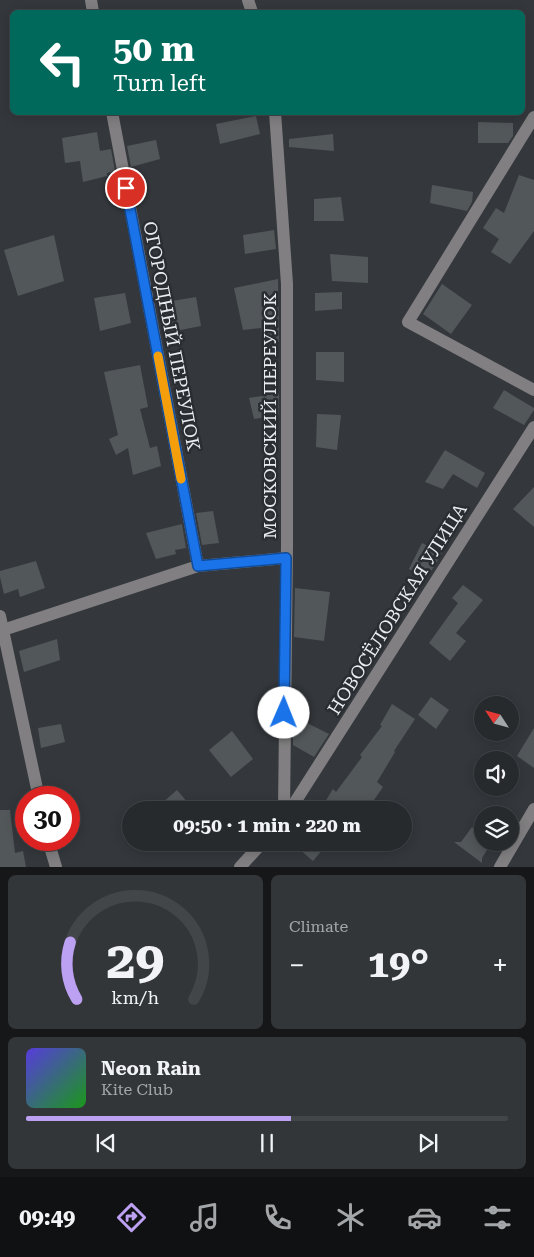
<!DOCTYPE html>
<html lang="en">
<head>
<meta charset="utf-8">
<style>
	:root { --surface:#272a2d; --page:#333639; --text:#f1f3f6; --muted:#a4a7aa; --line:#434649; --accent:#bca0f2 }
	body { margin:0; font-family:"Roboto Serif",serif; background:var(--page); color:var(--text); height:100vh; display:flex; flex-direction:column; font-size:19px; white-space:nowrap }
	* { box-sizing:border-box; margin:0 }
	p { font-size:16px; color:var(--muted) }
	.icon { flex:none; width:28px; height:28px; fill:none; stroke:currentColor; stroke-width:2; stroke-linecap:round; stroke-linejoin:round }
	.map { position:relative; height:867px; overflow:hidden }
	.sheet { display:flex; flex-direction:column; gap:8px; padding:8px; background:#151719; flex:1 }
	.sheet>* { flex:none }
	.banner { position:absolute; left:10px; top:10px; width:515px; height:105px; border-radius:8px; box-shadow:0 2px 12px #0003,0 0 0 1px var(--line); background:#00695c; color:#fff; overflow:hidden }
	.needle { width:32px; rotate:306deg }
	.controls { position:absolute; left:474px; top:696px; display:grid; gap:10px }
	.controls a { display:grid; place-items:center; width:45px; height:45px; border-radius:50%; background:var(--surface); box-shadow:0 2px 12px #0003,0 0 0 1px var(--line); font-size:25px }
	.speed { position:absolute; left:15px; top:786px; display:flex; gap:10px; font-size:25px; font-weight:700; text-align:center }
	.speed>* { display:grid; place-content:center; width:65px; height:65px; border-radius:50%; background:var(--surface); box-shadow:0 2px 12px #0003,0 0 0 1px var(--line); line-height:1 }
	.speed .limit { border:8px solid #d22; background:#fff; color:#111 }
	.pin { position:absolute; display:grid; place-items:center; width:42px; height:42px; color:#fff; margin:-21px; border:2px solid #fff; border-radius:50%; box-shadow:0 1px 5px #0007 }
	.me { position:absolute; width:55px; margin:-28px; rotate:1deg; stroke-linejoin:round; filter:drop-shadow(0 0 4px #0008) }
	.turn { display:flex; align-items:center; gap:18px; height:105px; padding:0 20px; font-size:22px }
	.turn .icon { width:65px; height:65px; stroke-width:2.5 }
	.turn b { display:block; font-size:35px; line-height:42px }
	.big { font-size:38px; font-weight:700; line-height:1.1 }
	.sheet .widget { flex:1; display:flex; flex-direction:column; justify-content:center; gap:8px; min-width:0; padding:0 18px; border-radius:8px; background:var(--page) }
	.sheet .dial { align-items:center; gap:0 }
	.dial svg { height:130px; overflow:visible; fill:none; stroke:var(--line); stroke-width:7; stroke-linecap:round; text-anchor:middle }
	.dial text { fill:var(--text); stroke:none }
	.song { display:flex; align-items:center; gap:15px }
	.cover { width:60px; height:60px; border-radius:8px; background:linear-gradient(135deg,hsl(250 70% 55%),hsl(120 70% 35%)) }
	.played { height:5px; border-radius:2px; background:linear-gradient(90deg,var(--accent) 55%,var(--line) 55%) }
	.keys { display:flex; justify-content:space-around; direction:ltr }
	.heat { display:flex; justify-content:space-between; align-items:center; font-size:28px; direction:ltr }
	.sheet .tiles { flex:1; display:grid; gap:8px; grid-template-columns:1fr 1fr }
	.widget:last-child { grid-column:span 2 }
	.trip { position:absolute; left:122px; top:801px; width:290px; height:50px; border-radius:25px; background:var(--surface); box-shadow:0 2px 12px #0003,0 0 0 1px var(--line); font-weight:700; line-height:50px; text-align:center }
	.tabs { display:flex; height:80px; justify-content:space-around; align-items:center; background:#101112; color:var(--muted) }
	.tabs .icon { width:35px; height:35px }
	.tabs .on { color:var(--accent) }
	.tabs b { font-size:22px; color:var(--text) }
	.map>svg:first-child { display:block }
	.building { fill:#52575a }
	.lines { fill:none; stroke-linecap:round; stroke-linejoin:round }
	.minor { stroke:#817f81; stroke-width:12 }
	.route-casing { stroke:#114b97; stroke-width:12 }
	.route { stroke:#1a73e8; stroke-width:9 }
	.slow { stroke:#f59e0b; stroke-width:9 }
	.labels { text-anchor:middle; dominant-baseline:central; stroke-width:5; stroke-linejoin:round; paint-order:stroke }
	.street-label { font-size:18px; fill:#eaedf0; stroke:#2a2e32 }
</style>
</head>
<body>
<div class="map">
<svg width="534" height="867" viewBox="0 0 534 867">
	<rect width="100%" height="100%" fill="#34383c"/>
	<g class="building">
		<polygon points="256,116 260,134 220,144 216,124"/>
		<polygon points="478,122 513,123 513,136 508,143 478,143"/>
		<polygon points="97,132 100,151 111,149 115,171 107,173 107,176 83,182 80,161 65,163 62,138"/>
		<polygon points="333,134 334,151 289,147 289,139"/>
		<polygon points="156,140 160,159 131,167 127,146"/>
		<polygon points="519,175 534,180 534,231 510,264 491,252 499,239 483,228 496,208 504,213"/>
		<polygon points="432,185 473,192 472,202 467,211 430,203"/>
		<polygon points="341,197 344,221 314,221 314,199"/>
		<polygon points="274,230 276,249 245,254 243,235"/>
		<polygon points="54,235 64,281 18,296 4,250"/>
		<polygon points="330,254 368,257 368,283 332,281"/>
		<polygon points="278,279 279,342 263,345 261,328 243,330 234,288"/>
		<polygon points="442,284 472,305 451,334 423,314"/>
		<polygon points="342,292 342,309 315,311 315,293"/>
		<polygon points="125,293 131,323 100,331 94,298"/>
		<polygon points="196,297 201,326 165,333 160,303"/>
		<polygon points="316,352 344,352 344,382 316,380"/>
		<polygon points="140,365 148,407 140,409 150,448 157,446 161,466 133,475 128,448 116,455 109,439 118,435 104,372"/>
		<polygon points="504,390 534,408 534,410 524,425 493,408"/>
		<polygon points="279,393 279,415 254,419 249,398"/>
		<polygon points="317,414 341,415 337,450 316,447"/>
		<polygon points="445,450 485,473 477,488 453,474 443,489 425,482"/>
		<polygon points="534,487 534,527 513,509"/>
		<polygon points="213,511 219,543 202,545 196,513"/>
		<polygon points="182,524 186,548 175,550 176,554 156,559 146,533"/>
		<polygon points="422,543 442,553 427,578 409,569"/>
		<polygon points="36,561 45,588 20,597 18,589 4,594 0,577 0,571"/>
		<polygon points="463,585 483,600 456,633 466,641 450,661 429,643 458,603 452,598"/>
		<polygon points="295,588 330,592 324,641 294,637"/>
		<polygon points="57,639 60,660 24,672 19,651"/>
		<polygon points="431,697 449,710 436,729 418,715"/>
		<polygon points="392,704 415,719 394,751 395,752 377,782 383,787 367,810 320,810 333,789 336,792 362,757 360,755 382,726 380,725"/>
		<polygon points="301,720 329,734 314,757 293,745 293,736"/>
		<polygon points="61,724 65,742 41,748 38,728"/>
		<polygon points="534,728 534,768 517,756"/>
		<polygon points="232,731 253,759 231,777 209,750"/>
		<polygon points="177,790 194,810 154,810"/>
		<polygon points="0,810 10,810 15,853 23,851 26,867 0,867"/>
		<polygon points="472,827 482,835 482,842 492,842 482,858 482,863 454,842 461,842"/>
		<polygon points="291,842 329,842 313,861"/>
	</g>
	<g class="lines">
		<g class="minor">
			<polyline points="91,0 93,12"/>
			<polyline points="248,0 252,12"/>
			<polyline points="112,112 198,566"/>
			<polyline points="275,112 287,284 287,546 284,810"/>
			<polyline points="534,117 408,322 534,390"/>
			<polyline points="0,616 39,798"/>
			<polyline points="3,630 198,566 286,558"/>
			<polyline points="290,810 534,427"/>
			<polyline points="48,840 56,867"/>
			<polyline points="240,867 263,842"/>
			<polyline points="500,867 534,809"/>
		</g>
	</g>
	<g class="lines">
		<g class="route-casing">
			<polyline id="route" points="126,188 198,566 286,558 284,713"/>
		</g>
		<use href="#route" class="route"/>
		<polyline class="slow" points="158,356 181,479"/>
	</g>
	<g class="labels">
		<g class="street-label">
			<text transform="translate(172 336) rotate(79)">ОГОРОДНЫЙ ПЕРЕУЛОК</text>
			<text transform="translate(269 416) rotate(-90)">МОСКОВСКИЙ ПЕРЕУЛОК</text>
			<text transform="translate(397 609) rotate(-58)">НОВОСЁЛОВСКАЯ УЛИЦА</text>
		</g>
	</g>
</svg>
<div class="controls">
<a><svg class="needle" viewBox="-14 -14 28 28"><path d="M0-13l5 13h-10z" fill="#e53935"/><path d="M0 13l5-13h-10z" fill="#a4a7aa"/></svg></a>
<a><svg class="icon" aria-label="sound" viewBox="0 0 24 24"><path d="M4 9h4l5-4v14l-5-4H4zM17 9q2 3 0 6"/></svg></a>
<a><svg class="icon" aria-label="layers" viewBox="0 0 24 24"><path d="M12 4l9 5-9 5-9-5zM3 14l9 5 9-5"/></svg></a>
</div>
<div class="speed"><div class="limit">30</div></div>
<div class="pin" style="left:126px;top:188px;background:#d93025"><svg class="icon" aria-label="arrive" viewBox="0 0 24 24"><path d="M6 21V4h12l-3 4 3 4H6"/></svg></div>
<svg class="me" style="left:284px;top:713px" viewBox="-20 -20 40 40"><circle r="19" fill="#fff"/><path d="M0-13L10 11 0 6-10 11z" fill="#1a73e8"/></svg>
<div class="trip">09:50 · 1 min · 220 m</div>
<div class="banner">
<div class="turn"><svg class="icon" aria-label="left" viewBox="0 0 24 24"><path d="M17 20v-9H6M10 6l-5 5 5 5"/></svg><div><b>50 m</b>Turn left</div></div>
</div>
</div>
<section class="sheet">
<div class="tiles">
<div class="widget dial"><svg viewBox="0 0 100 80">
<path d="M14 69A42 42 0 1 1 86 69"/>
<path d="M14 69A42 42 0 0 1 10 34" stroke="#bca0f2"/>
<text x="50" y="56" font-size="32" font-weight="700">29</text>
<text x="50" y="72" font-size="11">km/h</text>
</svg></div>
<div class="widget"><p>Climate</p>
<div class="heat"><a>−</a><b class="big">19°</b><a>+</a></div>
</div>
<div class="widget">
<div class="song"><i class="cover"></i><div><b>Neon Rain</b><p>Kite Club</p></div></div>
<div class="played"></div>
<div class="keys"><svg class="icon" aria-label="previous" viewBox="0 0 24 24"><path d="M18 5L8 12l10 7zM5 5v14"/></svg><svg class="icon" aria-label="pause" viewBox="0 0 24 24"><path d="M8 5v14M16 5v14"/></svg><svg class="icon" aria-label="next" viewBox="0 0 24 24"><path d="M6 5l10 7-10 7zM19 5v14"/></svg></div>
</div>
</div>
</section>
<nav class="tabs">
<b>09:49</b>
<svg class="icon on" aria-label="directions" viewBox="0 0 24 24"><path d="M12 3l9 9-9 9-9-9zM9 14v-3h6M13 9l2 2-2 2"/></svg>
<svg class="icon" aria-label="music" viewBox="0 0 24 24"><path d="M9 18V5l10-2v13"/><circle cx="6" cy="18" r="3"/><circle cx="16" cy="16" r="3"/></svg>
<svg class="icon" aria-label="phone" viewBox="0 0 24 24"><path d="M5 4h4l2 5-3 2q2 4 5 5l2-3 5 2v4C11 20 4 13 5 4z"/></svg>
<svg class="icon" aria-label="climate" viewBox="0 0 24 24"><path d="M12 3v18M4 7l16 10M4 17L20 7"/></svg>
<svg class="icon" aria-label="car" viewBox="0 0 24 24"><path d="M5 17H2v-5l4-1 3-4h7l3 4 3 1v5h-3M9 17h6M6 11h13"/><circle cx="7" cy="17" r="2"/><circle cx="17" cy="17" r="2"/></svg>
<svg class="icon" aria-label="filters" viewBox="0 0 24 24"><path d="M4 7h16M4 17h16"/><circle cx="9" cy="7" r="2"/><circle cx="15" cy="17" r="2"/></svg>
</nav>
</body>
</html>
